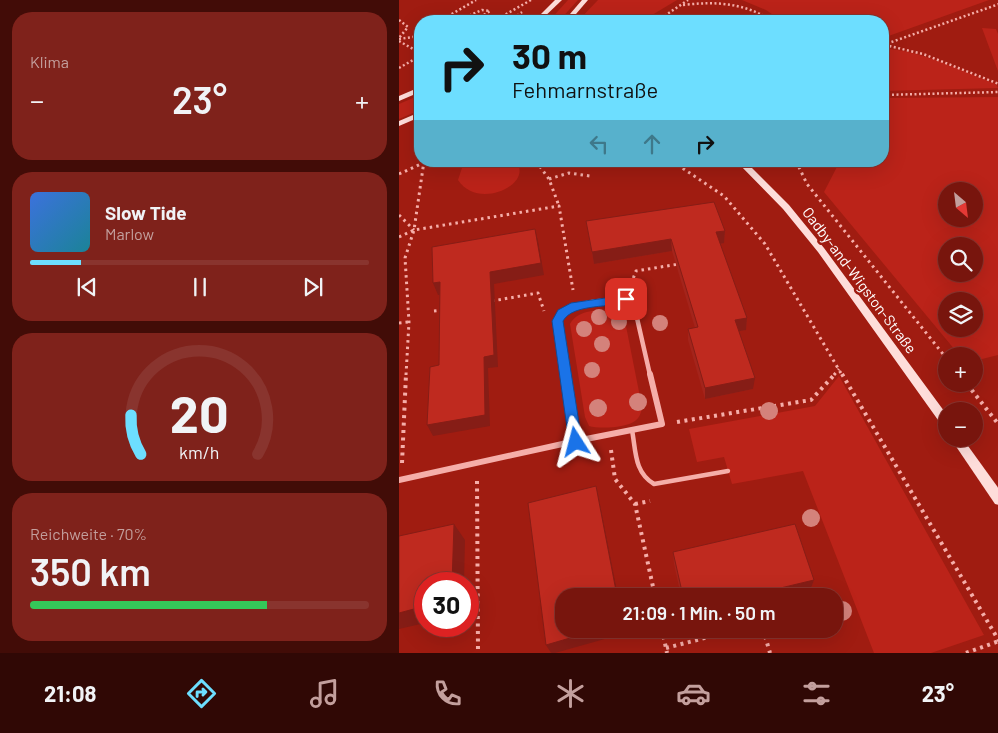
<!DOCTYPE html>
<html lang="de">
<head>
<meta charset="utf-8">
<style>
	:root { --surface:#78150d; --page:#7f221b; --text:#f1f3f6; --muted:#c39f9d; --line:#89342e; --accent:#6ddeff }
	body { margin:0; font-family:Barlow,sans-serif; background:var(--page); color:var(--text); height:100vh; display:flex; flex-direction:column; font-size:19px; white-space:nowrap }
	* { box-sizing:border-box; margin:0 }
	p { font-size:16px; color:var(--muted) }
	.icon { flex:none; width:28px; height:28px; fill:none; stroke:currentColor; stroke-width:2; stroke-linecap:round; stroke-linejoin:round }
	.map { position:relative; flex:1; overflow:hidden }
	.drawer { display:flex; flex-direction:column; gap:12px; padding:12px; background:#420c07; width:399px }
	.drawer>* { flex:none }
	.top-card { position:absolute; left:15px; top:15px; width:475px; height:152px; border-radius:20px; box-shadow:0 5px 20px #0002,0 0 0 1px var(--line); background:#6ddeff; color:#111; overflow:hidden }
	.needle { width:32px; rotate:152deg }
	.buttons { position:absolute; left:539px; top:182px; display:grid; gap:10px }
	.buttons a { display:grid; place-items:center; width:45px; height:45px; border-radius:50%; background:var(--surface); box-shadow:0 5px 20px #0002,0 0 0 1px var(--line); font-size:25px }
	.speed { position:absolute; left:15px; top:572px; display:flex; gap:10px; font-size:25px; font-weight:700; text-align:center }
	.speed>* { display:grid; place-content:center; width:65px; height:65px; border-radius:50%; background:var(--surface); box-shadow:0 5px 20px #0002,0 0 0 1px var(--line); line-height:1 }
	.speed .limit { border:8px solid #d22; background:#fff; color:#111 }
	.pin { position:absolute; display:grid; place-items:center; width:42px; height:42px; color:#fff; margin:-21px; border-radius:10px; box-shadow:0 2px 8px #0006 }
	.me { position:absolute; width:55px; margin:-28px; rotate:351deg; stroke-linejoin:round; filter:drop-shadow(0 0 4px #0008) }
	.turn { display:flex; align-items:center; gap:18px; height:105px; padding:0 15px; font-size:22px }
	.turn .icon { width:65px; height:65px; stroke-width:2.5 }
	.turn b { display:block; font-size:35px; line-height:42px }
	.lanes { display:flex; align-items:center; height:48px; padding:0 15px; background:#0003; justify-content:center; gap:25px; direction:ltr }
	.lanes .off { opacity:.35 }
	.big { font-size:38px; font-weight:600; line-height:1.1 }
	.drawer .card { flex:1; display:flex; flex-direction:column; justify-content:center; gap:8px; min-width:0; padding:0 18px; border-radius:20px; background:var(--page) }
	.drawer .dial { align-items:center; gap:0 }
	.dial svg { height:130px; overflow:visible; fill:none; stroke:var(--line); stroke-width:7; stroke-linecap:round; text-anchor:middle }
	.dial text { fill:var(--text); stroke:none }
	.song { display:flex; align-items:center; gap:15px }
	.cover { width:60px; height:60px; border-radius:8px; background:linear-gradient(135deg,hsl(220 70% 55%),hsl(190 70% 35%)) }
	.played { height:5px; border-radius:2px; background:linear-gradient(90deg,var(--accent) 15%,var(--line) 15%) }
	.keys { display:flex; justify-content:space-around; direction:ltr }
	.heat { display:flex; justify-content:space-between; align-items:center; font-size:28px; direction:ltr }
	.charge { height:8px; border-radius:4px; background:linear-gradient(90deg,#34c759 70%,var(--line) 0) }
	.trip { position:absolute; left:156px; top:588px; width:288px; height:50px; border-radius:20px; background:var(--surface); box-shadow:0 5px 20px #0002,0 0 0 1px var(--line); font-weight:600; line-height:50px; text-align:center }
	.tab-bar { display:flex; height:80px; justify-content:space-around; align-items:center; background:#300805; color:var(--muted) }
	.tab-bar .icon { width:35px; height:35px }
	.tab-bar .on { color:var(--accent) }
	.tab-bar b { font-size:22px; color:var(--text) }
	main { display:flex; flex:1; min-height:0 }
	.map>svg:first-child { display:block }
	.green { fill:#bb2319; fill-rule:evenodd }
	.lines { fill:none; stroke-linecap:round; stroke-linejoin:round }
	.path-far2 { stroke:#f5aea9; stroke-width:2.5; stroke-dasharray:2 2.5; stroke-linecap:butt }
	.path-far1 { stroke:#f5aea9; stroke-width:3; stroke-dasharray:2.5 4; stroke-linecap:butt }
	.path { stroke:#f5aea9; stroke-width:4; stroke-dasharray:3 4.5; stroke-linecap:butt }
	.lane { stroke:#f5aea9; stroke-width:4.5 }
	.street-far1 { stroke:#f5aea9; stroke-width:4.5 }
	.street { stroke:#f5aea9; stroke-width:6 }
	.secondary { fill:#feddda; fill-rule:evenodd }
	.tree { fill:#d4827b }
	.wall { fill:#a4241b }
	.shaded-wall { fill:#861d16 }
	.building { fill:#bf2a1f; stroke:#861d16 }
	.route { fill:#1a73e8; stroke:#114b97 }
	.labels { text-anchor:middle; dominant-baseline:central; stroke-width:5; stroke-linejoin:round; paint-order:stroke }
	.street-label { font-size:15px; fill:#fff; stroke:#a01c11 }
</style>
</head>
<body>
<main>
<section class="drawer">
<div class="card"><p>Klima</p>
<div class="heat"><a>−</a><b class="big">23°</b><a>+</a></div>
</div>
<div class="card">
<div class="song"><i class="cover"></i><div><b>Slow Tide</b><p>Marlow</p></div></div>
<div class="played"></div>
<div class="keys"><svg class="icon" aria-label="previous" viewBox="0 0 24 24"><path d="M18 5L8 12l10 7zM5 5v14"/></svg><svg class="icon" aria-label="pause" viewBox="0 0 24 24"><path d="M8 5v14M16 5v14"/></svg><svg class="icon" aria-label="next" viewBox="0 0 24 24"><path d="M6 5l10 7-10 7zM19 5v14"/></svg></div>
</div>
<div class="card dial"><svg viewBox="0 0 100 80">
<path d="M14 69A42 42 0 1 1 86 69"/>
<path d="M14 69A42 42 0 0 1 8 45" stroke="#6ddeff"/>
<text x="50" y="56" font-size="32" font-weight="700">20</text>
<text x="50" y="72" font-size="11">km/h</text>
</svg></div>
<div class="card"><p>Reichweite · 70%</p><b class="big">350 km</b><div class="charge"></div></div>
</section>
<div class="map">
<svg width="600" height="653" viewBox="0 0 600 653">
	<rect width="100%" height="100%" fill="#a01c11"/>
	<g class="green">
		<polygon points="169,0 179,0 160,21 150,21"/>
		<polygon points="199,0 278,0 243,21 179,21"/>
		<polygon points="343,0 590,0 484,38 484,21 383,21 367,10"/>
		<polygon points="583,28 597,29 599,34 599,71"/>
		<path d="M484,49C517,48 565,72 597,84L599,88L484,91Z"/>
		<polygon points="21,95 21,110 0,119 0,104"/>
		<path d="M599,97V355L575,361V356H561L425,192L441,161H484V98ZM548,191H575V219H548ZM548,246H575V274H548ZM548,301H575V329H548Z"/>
		<path d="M72,161H116C137,182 80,212 59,180L63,168Z"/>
		<path d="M209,309L225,316L243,407C242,413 241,417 236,421C227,428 200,429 190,426L186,417L171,324C179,310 195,311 209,309Z"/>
		<polygon points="440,376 585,635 532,653 475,653 404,471 333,484 325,457 298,462 290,429 416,406"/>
	</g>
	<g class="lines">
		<g class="path-far2">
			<path d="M284,5C318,1 345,3 374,21"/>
			<polyline points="0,20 9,27 0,38"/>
			<polyline points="41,21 77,0"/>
			<polyline points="58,21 83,10 91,11 75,21"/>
			<polyline points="95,21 132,0"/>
			<polyline points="111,21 123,12"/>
			<polyline points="258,21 289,0"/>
			<polyline points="0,39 21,36"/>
			<polyline points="0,41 21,53"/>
			<polyline points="484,45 600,4"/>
			<polyline points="486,45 524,54 600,84"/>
			<polyline points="0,68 21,56"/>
			<polyline points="484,95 600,92"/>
			<polyline points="137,161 138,163"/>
			<polyline points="272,161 274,163"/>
			<polyline points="24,163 25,161"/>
		</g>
		<g class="path-far1">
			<polyline points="137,161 150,179 160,206"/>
			<polyline points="273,161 325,196 366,244 443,375"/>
			<polyline points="397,161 408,184 548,359"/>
			<polyline points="0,174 22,164"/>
			<polyline points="150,179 170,173 191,176"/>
			<polyline points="0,215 15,230"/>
			<polyline points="0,237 15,230 160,206 174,290"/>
			<polyline points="232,284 237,271 280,264"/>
			<polyline points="93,301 139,293 145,311"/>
			<polyline points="35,311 45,310"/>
			<polyline points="0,323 10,322"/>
			<polyline points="7,375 10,322 6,258 15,230 25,161"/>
			<polyline points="435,375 440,369"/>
		</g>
		<g class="path">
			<polyline points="443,374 600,641"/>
			<polyline points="568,384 600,425"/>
			<polyline points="278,422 412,400 436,374"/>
			<polyline points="212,450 216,479 236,504 256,596"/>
			<polyline points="3,463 7,374"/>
			<polyline points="78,481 79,653"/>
			<polyline points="236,504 251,501"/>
			<polyline points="263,629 268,653"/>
			<polyline points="364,629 371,653"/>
			<polyline points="267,648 341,629"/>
			<polyline points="567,653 600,641"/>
		</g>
		<path class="lane" d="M233,430C237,451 235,472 255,484L329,471"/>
		<path class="street-far1" d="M167,375L158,321C175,300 202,300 227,299L235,305L251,375"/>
		<g class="street">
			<polyline points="166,374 177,441"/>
			<polyline points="177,441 263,424 251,374"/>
			<polyline points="0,480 177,441"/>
		</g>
		<g class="secondary">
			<polygon points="156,0 163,0 141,21 135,21"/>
			<polygon points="183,0 189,0 171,21 165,21"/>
			<polygon points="21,87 21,92 0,101 0,96"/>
			<polygon points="21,112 21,117 0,126 0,121"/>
			<polygon points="337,161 346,161 390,205 425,248 548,415 548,429 544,427 419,252 384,209"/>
			<polygon points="552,439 564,439 600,489 600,505 596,504"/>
		</g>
	</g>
	<g class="tree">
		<circle cx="200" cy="317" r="8"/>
		<circle cx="220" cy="322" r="8"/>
		<circle cx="261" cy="323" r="8"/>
		<circle cx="185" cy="329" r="8"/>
		<circle cx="203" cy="344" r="8"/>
		<circle cx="193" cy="370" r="8"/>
		<circle cx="239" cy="402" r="9"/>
		<circle cx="199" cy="408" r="9"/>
		<circle cx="370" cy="411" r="9"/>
		<circle cx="412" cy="518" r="9"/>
		<circle cx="443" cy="611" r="10"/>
	</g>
	<g class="wall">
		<polygon points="187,221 326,231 325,243 321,244 348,318 347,330 339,331 354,389 306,399 289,340 289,329 296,328 273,251 195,264"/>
		<polygon points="274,552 415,580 411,591 390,596 282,596 275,564"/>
	</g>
	<g class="shaded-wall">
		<polygon points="136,229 139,241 145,275 95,284 99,367 89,368 91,426 34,436 28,425 85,357 91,272"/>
		<polygon points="326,231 325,243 317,245 317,232"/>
		<polygon points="272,239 273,251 195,264 193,252"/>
		<polygon points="41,282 46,294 39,295 34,283"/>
		<polygon points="348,318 347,330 335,332 336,320"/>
		<polygon points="356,378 354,389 306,399 306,388"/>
		<polygon points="197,486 200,500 219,596 218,596"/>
		<polygon points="55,524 66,540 65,584 53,584"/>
		<polygon points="415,580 411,591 390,596 348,596"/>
		<polygon points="26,606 26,623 0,629 0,613"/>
		<polygon points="202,629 226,629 227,633 156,653 152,653 147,645"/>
	</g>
	<g class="building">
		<polygon points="315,202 326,231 317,232 348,318 336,320 356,378 306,388 289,329 299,327 272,239 193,252 187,221"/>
		<polygon points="136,229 142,263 91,272 95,355 85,357 86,415 28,425 31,367 40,365 41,282 34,283 33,247"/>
		<polygon points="197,486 218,596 165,596 165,629 202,629 147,645 129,503"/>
		<polygon points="55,524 53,584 26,584 26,606 0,613 0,536"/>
		<polygon points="396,524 415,580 348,596 284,596 274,552"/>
	</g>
	<path class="route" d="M227,295L231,296L233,299L231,302C213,308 174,303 164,321L183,442L181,446L177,447L172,446L170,442L153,321L159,310L172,303Z"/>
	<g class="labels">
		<g class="street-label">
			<text transform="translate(461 280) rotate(53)">Oadby-and-Wigston-Straße</text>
		</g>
	</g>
</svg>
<div class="buttons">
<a><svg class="needle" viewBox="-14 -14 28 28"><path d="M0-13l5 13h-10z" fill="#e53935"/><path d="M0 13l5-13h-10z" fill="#c39f9d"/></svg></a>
<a><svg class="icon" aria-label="search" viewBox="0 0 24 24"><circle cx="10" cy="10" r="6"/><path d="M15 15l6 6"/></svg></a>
<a><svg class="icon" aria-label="layers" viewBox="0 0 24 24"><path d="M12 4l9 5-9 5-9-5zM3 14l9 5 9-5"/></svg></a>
<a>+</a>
<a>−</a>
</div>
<div class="speed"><div class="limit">30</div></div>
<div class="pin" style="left:227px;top:299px;background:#d93025"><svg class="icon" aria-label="arrive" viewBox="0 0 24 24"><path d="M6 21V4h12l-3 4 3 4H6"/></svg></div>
<svg class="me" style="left:177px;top:442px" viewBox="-20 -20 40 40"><path d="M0-17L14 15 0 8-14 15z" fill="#1a73e8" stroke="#fff" stroke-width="4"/></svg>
<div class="trip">21:09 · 1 Min. · 50 m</div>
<div class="top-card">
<div class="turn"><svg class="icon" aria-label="right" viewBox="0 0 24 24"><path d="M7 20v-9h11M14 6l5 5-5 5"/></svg><div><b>30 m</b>Fehmarnstraße</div></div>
<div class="lanes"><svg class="icon off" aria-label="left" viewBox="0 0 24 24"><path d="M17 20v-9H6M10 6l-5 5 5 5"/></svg><svg class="icon off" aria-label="ahead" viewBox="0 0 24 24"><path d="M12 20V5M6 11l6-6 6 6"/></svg><svg class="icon" aria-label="right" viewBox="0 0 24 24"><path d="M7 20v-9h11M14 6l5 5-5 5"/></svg></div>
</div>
</div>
</main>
<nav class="tab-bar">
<b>21:08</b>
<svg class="icon on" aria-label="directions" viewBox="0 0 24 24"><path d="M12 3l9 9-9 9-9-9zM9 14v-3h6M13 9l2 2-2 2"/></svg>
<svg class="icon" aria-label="music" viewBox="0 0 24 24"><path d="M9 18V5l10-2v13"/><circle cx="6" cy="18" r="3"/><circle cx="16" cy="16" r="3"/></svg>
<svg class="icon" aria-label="phone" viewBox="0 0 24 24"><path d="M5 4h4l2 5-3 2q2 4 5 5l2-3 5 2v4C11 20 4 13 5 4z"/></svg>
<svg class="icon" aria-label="climate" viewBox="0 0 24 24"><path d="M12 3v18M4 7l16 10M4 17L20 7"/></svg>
<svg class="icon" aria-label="car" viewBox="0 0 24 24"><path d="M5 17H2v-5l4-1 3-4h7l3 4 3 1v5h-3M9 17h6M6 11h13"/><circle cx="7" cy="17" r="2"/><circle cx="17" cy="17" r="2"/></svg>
<svg class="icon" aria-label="filters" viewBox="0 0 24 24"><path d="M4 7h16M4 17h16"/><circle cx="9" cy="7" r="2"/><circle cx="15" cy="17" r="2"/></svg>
<b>23°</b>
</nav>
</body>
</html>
